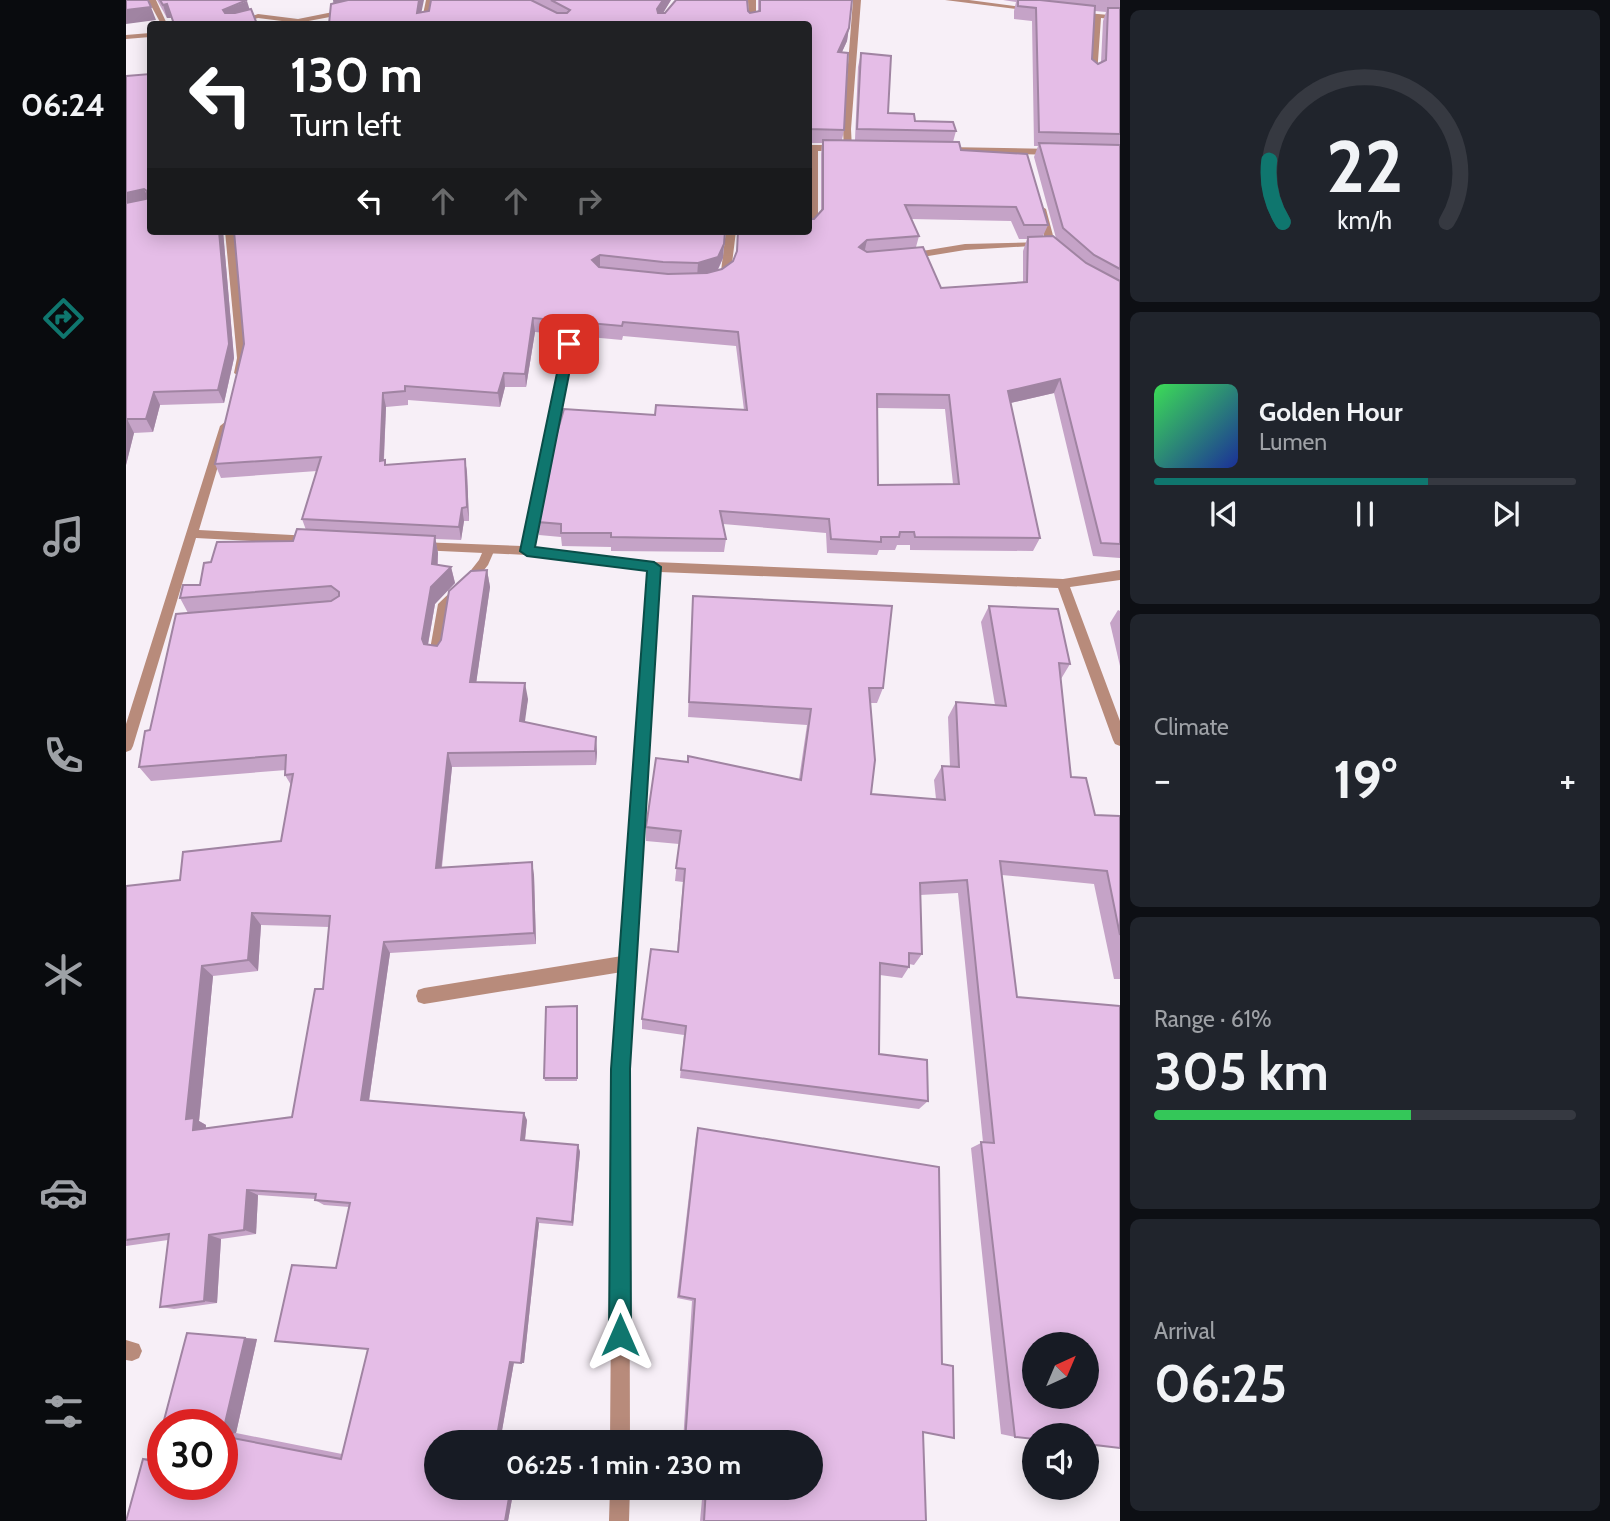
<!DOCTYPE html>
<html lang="en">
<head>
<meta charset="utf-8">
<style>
	:root { --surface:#171b24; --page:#20242c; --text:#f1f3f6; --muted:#9ea1a6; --line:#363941; --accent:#0f766e }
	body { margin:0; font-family:Cabin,sans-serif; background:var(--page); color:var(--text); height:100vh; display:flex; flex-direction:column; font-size:26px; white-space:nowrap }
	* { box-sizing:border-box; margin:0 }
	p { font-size:23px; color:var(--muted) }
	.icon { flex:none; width:38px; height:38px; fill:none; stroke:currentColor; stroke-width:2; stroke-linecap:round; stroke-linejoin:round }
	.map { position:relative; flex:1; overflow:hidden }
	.side { display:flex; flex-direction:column; gap:10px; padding:10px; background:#0d0f14; width:490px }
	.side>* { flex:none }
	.hud { position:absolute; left:21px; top:21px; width:665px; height:214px; border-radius:7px; box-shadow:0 4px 18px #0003; background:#202124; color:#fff; overflow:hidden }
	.needle { width:46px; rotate:44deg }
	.fabs { position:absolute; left:896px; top:1332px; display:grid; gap:14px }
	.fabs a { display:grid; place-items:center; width:77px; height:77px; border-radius:50%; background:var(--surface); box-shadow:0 4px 18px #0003; font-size:35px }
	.speed { position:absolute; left:21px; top:1409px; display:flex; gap:14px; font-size:35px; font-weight:700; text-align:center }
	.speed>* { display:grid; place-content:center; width:91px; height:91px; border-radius:50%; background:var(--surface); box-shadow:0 4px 18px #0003; line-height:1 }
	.speed .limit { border:10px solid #d22; background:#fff; color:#111 }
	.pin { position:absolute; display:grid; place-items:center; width:60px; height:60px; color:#fff; margin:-30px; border-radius:14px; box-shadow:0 4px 10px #0006 }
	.me { position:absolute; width:77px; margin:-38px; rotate:0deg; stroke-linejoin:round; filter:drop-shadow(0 0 5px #0008) }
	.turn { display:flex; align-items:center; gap:24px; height:147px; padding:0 28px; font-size:32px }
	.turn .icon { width:91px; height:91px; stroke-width:2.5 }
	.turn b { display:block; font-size:49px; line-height:60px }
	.lanes { display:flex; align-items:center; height:66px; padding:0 28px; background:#0003; justify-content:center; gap:35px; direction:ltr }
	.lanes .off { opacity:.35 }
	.big { font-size:52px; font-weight:800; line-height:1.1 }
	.side .widget { flex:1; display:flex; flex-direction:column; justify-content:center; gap:10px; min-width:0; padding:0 24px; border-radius:10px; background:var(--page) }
	.side .dial { align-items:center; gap:0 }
	.dial svg { height:182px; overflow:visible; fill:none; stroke:var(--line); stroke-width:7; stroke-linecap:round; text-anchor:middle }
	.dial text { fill:var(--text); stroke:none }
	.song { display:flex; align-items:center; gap:21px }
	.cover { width:84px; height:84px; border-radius:10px; background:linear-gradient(135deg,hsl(130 70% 55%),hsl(230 70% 35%)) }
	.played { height:7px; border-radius:4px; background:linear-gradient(90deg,var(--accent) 65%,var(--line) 65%) }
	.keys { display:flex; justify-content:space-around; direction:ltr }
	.heat { display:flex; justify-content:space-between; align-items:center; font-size:38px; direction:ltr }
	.charge { height:10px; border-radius:5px; background:linear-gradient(90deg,#34c759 61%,var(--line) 0) }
	.trip { position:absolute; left:298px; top:1430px; width:399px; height:70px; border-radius:35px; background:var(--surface); box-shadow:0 4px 18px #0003; font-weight:800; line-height:70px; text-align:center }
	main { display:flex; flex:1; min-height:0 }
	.tab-bar { display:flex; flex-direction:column; width:126px; justify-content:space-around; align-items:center; background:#090b0e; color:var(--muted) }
	.tab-bar .icon { width:49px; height:49px }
	.tab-bar .active { color:var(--accent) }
	.tab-bar b { font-size:32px; color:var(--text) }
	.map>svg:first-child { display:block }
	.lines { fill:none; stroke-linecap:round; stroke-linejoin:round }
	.lane { fill:#b88b7b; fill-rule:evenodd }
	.street { fill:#b88b7b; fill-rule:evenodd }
	.wall { fill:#c5a3c7; fill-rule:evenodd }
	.shaded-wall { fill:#a084a2 }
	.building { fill:#e5bde7; stroke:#a084a2; stroke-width:2; fill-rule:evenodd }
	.route { fill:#0f766e; stroke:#0a4d48; stroke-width:2 }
</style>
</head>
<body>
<main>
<nav class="tab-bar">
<b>06:24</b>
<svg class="icon active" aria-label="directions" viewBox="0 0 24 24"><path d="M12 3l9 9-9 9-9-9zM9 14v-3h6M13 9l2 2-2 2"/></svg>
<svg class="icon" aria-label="music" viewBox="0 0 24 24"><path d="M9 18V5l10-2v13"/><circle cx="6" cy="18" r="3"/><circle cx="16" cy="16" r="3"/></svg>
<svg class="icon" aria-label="phone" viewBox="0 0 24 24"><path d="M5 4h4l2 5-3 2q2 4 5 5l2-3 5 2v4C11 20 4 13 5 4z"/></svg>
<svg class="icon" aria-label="climate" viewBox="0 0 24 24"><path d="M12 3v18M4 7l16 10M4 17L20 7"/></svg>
<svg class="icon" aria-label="car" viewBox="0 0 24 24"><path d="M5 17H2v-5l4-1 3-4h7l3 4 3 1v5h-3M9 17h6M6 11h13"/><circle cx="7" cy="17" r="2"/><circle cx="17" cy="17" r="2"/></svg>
<svg class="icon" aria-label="filters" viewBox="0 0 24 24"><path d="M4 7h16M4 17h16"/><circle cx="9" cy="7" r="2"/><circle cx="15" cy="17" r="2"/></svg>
</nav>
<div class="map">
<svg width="994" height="1521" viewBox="0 0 994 1521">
	<rect width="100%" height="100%" fill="#f7eff7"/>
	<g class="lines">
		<g class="lane">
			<polygon points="363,545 369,549 362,565 346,585 324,606 317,655 315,659 305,659 303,655 312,604 338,579 353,560 359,546"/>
			<polygon points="502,955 508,958 510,963 508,968 502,971 298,1004 292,1002 290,996 292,990 298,988"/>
			<polygon points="0,1340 13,1344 16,1351 13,1358 6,1361 0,1360"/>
		</g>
		<g class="street">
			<polygon points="22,0 30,0 41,24 35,24"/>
			<polygon points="300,0 308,0 302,24 295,24"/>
			<polygon points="622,0 630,0 630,24 623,24"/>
			<polygon points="727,0 735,0 725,129 726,149 722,152 718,149 717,129"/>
			<polygon points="819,0 843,0 910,9 906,11"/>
			<polygon points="222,9 225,13 172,23 132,18 113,24 103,24 132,14 172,19"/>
			<polygon points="950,12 994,16 994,20 975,18 971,75 964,73 967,18 947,16 947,12"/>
			<polygon points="24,33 24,37 0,39 0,35"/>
			<polygon points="682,145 713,145 717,148 713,151 692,151 692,223 682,232 679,231 682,231"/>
			<polygon points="820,147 930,149 934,152 930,155 817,152 816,150"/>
			<polygon points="915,206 920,209 929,243 936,249 936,253 930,253 921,245 839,250 784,259 779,256 784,253 839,244 920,242 910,209"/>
			<polygon points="99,231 109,231 121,358 118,373 113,376 108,373 111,358"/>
			<polygon points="600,231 610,231 605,272 593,281 588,278 595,271"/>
			<polygon points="443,341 448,344 408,547 528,562 937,579 994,570 994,580 944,587 994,721 994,746 989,744 987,740 932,588 534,572 503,1069 504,1442 484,1442 487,1069 522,571 401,555 293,550 287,546 293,542 396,546 438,344"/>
			<polygon points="99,422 104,426 73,530 185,536 191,540 185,544 70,538 7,746 5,750 0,752 0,724 94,426"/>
			<polygon points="484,1488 504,1488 503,1521 483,1521"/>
		</g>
	</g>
	<g class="wall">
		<polygon points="31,0 121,0 41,18"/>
		<path d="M305,0H545L537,13L622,11L624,13L632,11V0H726L721,41L716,52L718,130L716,140H729L732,67L735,53L762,113L789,121L830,131L827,142L922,225L917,236L930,238L908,157L912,146H908L906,21L888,19V11L890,2L877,0H994V558L967,556L928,393L884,403L914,538L907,551L784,550V545H771L769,550H753L751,555L701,553L700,533L597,524L600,539L598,552L485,551V547L436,546L435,537L413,535L412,522L529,415L618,410L610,346L497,336L496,340L409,332L400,387H379L374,407L282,400V405L260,407L258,460L260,465L339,459L341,473L343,521H338L335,540L309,539L312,553V565L325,567L329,583L309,604L302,645L311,646L315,640L361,570L364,587L350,683L402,699L398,722L471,752L470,765L326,767L316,867L408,875L410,944L264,953L243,1101L401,1120L399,1141L452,1145L454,1152L447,1226L413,1223L398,1363L388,1362L374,1442H310V1488H388L382,1521H0L17,1459L28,1457L61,1333L131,1339L110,1433L216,1454L242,1349L210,1268L223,1207L198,1205L189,1200V1199L132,1195L130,1234L95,1239L91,1303L48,1309L34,1307L42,1240L0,1246V886L54,880L155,841L165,785L159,775L160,770L25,781L13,767L62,613L54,598L74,585L85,562L167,541L180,530L176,519L191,471L95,478L89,464L118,344L108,231L598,244L597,258L592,270L596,269L607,261L611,253L612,231H682L688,219L695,212V154L696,143H682L296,12L303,11ZM969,11L980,12L977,21L975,62L972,64L966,59ZM785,219L885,221L893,239H901L897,251V282L815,288L790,247L793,236ZM751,408L819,409L827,484L752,485ZM135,925L203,927L197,989L166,1117L80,1128V1125L73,1121L87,976L132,971Z"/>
		<polygon points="24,74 24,231 97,231 108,358 98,403 34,405 27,432 8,433 0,465 0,76"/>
		<polygon points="567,596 757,688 751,703 745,703 745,794 810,799 808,780 816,766 824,767 822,717 830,702 869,705 855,622 863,606 944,664 935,679 945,777 969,815 994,816 994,979 988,979 968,884 876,875 889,1437 875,1434 845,1148 857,1142 832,893 794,895 796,954 788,965 783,964 783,967 776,978 754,975 753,1054 802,1101 793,1109 554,1078 558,1035 516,1029 516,1019 551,952 557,882 549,881 553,844 520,841 520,827 673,779 681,725 562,717"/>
		<polygon points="992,610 994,611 994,666 984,623"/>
		<polygon points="451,1010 451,1081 419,1081 418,1078"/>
		<polygon points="572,1128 797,1432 800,1521 574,1521 577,1488 684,1488 684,1442 557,1442 566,1301 551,1298 570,1135"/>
	</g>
	<g class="shaded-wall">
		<polygon points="207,0 243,0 208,8"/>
		<polygon points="293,0 298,0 293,24 291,13"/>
		<polygon points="537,0 545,0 531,23 531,9"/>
		<polygon points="121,1 125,14 101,23 97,10"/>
		<polygon points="41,4 45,18 41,18 37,5"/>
		<polygon points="25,7 30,20 0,24 0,10"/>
		<polygon points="723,28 721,41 710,65 712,52"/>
		<polygon points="18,189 24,202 0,208 0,193"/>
		<polygon points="93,231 97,231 108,358 98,403 92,390"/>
		<polygon points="741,240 738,254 733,247"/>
		<polygon points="598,244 597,258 591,271 571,277 572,263"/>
		<polygon points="474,255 474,269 466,260"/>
		<polygon points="407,318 409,332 400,387 399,374"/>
		<polygon points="378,373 379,387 374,407 372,393"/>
		<polygon points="934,379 928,393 876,405 882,391"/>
		<polygon points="28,392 34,405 27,432 20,419"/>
		<polygon points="257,393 260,407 257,474 254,461"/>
		<polygon points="1,419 8,433 0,465 0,424"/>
		<polygon points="339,459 341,473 343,521 341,507"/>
		<polygon points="336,508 338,521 335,540 333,527"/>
		<polygon points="309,536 312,553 310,580 306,564"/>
		<polygon points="325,567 329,583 309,604 300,655 296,639 305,587"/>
		<polygon points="361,570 364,587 348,698 344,682"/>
		<polygon points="399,683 402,699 397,736 394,721"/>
		<polygon points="470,737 471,752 470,765 469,751"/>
		<polygon points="322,753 326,767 314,880 310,868"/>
		<polygon points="406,862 408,875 410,944 408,933"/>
		<polygon points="126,913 135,925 132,971 122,960"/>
		<polygon points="258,942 264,953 242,1107 235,1100"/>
		<polygon points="76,966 87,976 73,1121 80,1125 79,1136 67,1130 60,1119"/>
		<polygon points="398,1113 401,1120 398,1147 395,1140"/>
		<polygon points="452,1145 454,1152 447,1226 446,1222"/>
		<polygon points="121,1190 132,1195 130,1234 118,1230"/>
		<polygon points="411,1218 413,1223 398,1363 395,1363"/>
		<polygon points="83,1235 95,1239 91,1303 78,1301"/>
		<polygon points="119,1338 131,1339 110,1433 96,1436"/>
		<polygon points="384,1362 388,1362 374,1442 370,1442"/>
		<polygon points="388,1488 382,1521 379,1521 384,1492"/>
	</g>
	<g class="building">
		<polygon points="0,0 22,0 25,7 0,10"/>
		<polygon points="34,0 121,0 97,10 99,13 109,13 125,9 131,24 48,24 41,4 37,5"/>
		<polygon points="222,0 293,0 291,13 303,11 305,0 405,0 431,13 441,13 444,10 425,0 537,0 531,9 532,13 539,13 550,0 621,0 622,11 624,13 634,11 634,0 726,0 723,28 712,52 722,53 718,130 682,129 682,24 203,24 205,4"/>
		<polygon points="892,0 914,0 969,6 966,59 972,64 980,60 982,8 994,8 994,134 913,132 910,8 892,6"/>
		<polygon points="735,53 765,56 762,113 788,114 789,121 827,122 830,131 731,129"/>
		<polygon points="24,74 24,231 93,231 103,344 92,390 28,392 20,419 1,419 0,424 0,203 20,199 21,191 18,189 0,193 0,76"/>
		<path d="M697,140L833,142L835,150L901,154L922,225H898L890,207L779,205L793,236L741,240L733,247L741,252L797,247L815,288L901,282L902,237L927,236L960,263L994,281V544L975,543L934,379L882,391L914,538L789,537L788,532H774L773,537H755V542L705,539L703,519L594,511L600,539L485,537V533H435V524L412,522L425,454L438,409L529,415L530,405L621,410L612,332L497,322L496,326L407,318L399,374L378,373L372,393L279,386V391L257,393L254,461L259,460V465L339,459L341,507L336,508L333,527L176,519L195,457L89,464L118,344L108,231H599L598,244L592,257L572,263L537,262L474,255L466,260L473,267L542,274L581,273L596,269L607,261L611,251L612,231H682V219H688L697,209ZM751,394L823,395L833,484L752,485Z"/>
		<polygon points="913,143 994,145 994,269 968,255 937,228"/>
		<path d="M171,529L309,536L306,564L325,567L305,587L296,639L298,644L311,646L315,640L323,591L345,571L361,570L344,682L399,683L394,721L470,737L469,751L322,753L310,868L406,862L408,933L258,942L235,1100L398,1113L395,1140L452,1145L446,1222L411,1218L395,1363L384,1362L370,1442H310V1488H362L384,1492L379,1521H0L17,1459L27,1461L37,1426V1484H96V1424H37L61,1333L119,1338L96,1436L215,1459L242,1349L149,1341L166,1265L210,1268L224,1203L189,1200L190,1194L121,1190L118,1230L83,1235L78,1301L34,1307L43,1234L0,1240V886L54,880L57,852L155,841L167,774L159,775L160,755L13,767L19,731L24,730L50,614L205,601L213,596V592L205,586L54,598L57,585H74L78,563L85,562L91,542L167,541ZM126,913L204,916L197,989H189L166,1117L67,1130L68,1118L60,1119L76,966L122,960Z"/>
		<path d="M567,596L766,606L757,688H743L749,760L745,794L819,800L816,766L833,767L830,702L880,706L863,606L932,609L944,664L933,663L945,777L960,778L969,815L994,816V935L981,871L874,861L891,997L994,1006V1448L961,1444V1435H908V1439L889,1437L855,1142L868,1143L841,880L794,883L796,954L783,953V967L754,963L753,1054L801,1060L802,1101L555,1070L560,1026L516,1019L525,949L552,952L559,869L550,868L555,831L520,827L530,758L562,762V756L675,780L685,709L563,702ZM908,1344H961V1396H908Z"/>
		<polygon points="451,1006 451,1078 418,1078 420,1007"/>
		<polygon points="572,1128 813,1167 816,1364 827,1366 828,1438 797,1432 800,1521 578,1521 580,1488 684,1488 684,1442 559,1442 569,1299 553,1296"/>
	</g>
	<polygon class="route" points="443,340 449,344 409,547 528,562 535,567 504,1069 505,1335 502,1343 494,1346 486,1343 483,1335 485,1069 521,571 401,556 394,551 437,344"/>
</svg>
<div class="fabs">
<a><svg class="needle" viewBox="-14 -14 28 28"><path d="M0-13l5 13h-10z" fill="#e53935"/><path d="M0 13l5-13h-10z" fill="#9ea1a6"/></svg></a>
<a><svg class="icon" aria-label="sound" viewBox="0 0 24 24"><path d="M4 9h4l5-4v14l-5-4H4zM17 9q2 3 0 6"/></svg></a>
</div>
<div class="speed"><div class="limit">30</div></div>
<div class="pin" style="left:443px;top:344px;background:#d93025"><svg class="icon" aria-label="arrive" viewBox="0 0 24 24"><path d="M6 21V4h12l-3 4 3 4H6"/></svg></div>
<svg class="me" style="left:494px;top:1335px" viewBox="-20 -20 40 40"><path d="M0-17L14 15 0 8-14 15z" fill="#0f766e" stroke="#fff" stroke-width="4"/></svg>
<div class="trip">06:25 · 1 min · 230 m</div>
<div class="hud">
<div class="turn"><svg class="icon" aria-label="left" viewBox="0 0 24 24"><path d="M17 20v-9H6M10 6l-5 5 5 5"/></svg><div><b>130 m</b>Turn left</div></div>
<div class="lanes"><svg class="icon" aria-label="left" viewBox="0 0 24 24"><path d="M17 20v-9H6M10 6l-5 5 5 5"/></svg><svg class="icon off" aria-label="ahead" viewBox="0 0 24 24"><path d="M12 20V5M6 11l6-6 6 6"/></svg><svg class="icon off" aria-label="ahead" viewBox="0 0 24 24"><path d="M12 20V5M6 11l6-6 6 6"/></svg><svg class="icon off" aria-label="right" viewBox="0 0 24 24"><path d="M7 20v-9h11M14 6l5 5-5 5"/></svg></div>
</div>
</div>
<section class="side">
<div class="widget dial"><svg viewBox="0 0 100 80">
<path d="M14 69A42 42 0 1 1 86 69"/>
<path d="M14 69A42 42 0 0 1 8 42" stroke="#0f766e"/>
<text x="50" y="56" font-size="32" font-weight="700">22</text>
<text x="50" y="72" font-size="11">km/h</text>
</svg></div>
<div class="widget">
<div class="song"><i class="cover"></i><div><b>Golden Hour</b><p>Lumen</p></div></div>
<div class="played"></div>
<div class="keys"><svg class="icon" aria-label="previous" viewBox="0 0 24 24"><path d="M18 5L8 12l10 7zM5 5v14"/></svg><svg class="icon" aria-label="pause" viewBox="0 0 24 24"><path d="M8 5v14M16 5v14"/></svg><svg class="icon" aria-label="next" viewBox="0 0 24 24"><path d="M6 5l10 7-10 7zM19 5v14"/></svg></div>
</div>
<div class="widget"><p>Climate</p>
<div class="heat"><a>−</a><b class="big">19°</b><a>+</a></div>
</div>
<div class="widget"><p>Range · 61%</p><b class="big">305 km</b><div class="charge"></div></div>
<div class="widget"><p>Arrival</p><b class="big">06:25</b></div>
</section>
</main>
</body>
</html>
